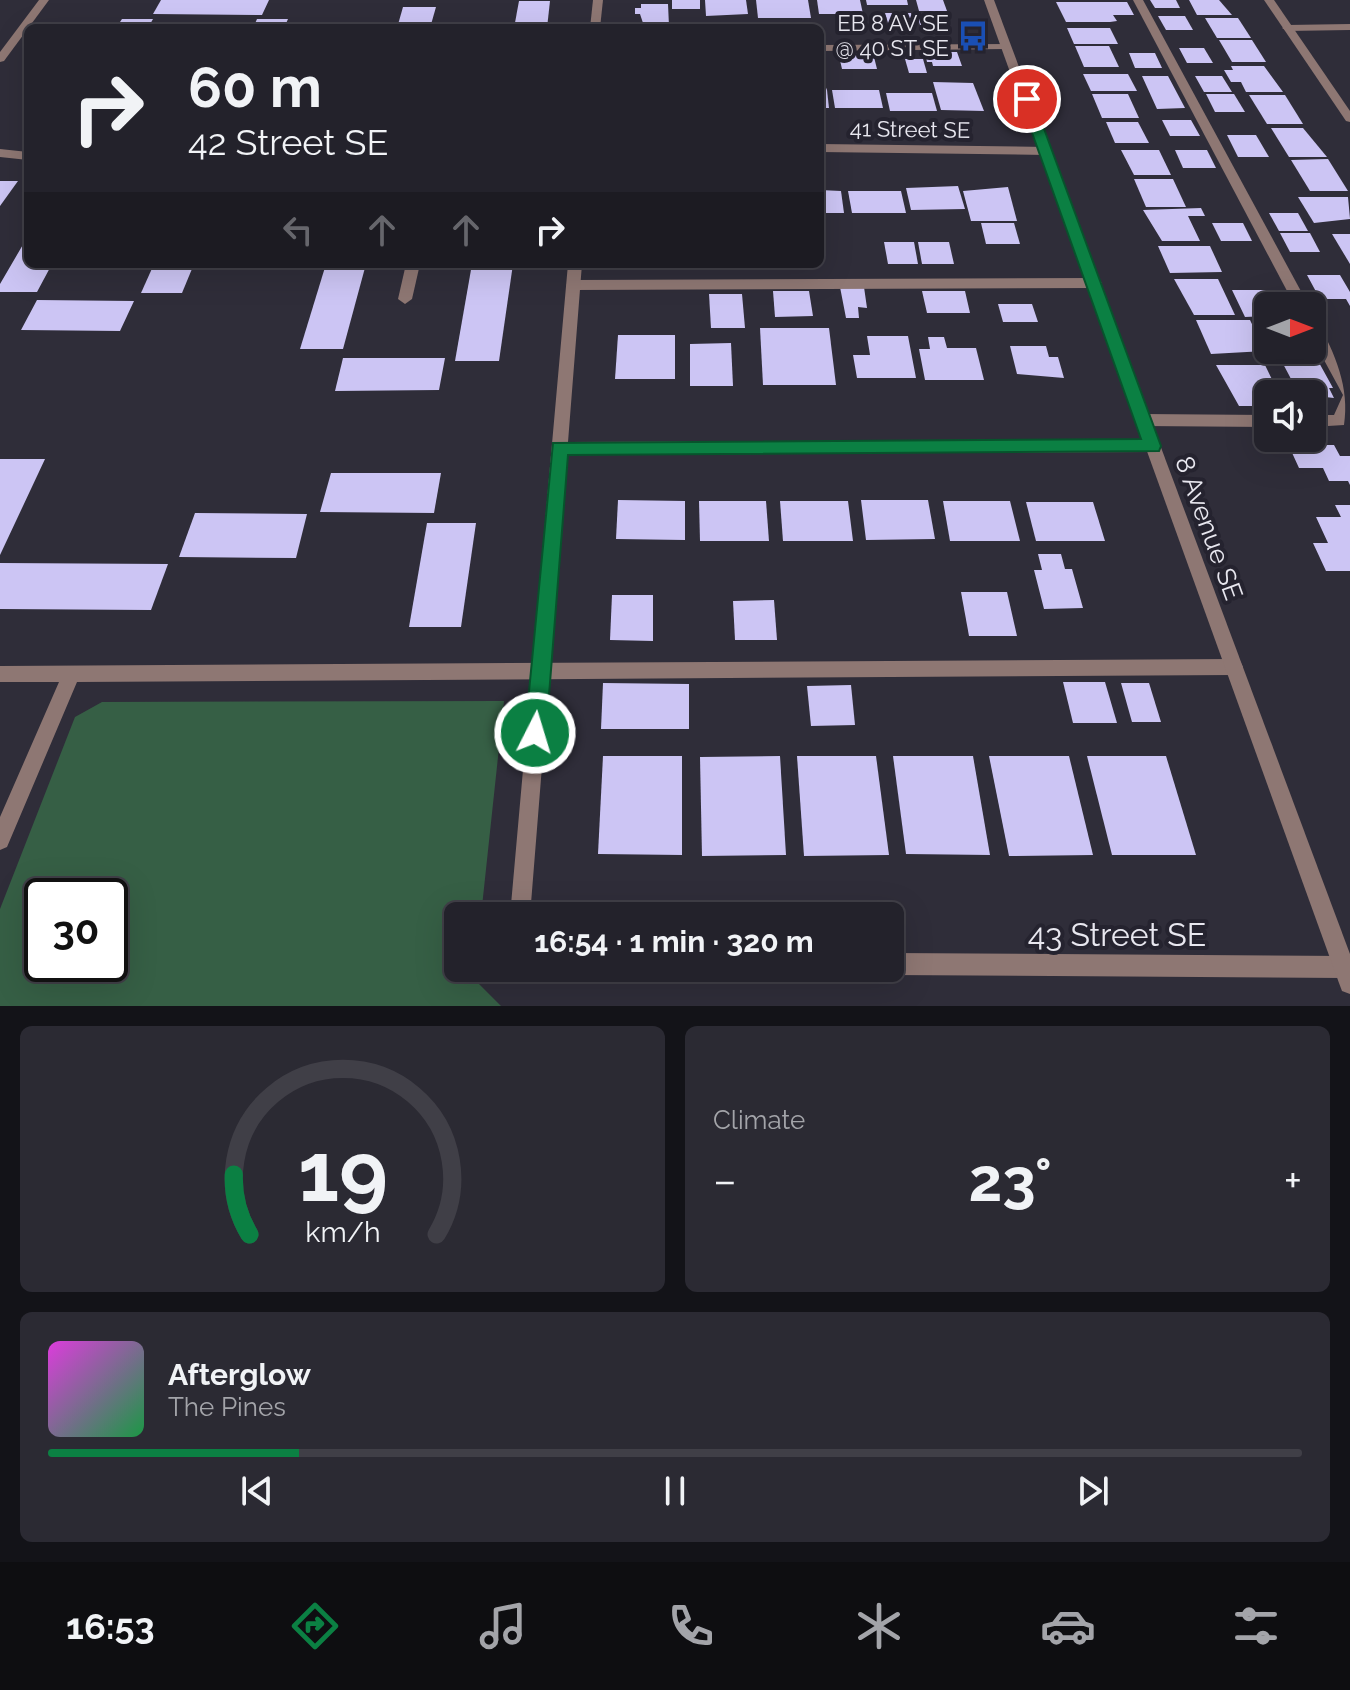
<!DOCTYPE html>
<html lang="en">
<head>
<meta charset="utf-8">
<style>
	:root { --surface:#23222b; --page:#2b2a33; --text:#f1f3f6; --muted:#a3a4a9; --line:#403f47; --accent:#0b8043 }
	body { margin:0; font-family:Raleway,sans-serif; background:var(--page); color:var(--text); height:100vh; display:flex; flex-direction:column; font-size:30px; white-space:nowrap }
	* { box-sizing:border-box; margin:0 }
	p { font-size:26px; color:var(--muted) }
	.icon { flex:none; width:44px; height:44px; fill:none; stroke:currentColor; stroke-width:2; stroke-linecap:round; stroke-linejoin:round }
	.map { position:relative; height:1006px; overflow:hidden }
	.details { display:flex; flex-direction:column; gap:20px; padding:20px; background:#131318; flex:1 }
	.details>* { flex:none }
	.hud { position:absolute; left:24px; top:24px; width:800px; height:244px; border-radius:12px; box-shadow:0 8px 32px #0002,0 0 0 2px var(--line); background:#23222b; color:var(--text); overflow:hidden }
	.needle { width:52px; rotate:90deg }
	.tools { position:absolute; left:1254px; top:292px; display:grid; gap:16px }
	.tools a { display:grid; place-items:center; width:72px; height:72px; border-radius:12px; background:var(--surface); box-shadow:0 8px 32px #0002,0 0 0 2px var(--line); font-size:40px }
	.speed { position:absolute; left:24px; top:878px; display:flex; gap:16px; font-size:40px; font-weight:700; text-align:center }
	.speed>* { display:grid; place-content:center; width:104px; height:104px; border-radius:50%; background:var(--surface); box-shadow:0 8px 32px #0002,0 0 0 2px var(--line); line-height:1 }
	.speed .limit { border:4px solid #111; border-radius:12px; background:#fff; color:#111 }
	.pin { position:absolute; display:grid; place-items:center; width:68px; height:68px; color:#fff; margin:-34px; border:4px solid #fff; border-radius:50%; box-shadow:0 2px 8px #0007 }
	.me { position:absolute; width:88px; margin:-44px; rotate:5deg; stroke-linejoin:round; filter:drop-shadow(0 0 6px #0008) }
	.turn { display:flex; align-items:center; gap:28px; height:168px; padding:0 32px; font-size:36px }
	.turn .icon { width:104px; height:104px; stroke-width:2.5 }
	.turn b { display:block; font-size:56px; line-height:68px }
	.lanes { display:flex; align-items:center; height:76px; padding:0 32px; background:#0003; justify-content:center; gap:40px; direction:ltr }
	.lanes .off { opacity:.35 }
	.big { font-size:60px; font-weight:700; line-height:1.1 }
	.details .tile { flex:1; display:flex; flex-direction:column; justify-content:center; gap:12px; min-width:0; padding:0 28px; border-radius:12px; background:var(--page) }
	.details .dial { align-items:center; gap:0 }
	.dial svg { height:208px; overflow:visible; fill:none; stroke:var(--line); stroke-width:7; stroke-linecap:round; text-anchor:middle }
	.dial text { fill:var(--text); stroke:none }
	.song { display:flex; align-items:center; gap:24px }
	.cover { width:96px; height:96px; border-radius:12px; background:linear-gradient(135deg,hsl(300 70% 55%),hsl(140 70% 35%)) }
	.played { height:8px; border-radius:4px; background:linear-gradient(90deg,var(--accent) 20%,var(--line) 20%) }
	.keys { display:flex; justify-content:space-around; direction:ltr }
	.heat { display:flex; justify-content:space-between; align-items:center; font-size:44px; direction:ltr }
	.details .tiles { flex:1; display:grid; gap:20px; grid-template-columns:1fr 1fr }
	.tile:last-child { grid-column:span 2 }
	.trip { position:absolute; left:444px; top:902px; width:460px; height:80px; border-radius:12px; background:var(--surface); box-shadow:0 8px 32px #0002,0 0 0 2px var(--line); font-weight:700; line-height:80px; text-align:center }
	.menu { display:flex; height:128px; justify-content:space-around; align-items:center; background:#0e0e11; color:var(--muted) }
	.menu .icon { width:56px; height:56px }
	.menu .selected { color:var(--accent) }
	.menu b { font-size:36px; color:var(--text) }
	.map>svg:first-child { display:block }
	.green { fill:#365f45; fill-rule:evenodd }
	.building { fill:#ccc5f4 }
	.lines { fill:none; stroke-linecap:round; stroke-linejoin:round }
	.service { fill:#8e7773; fill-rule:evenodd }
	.minor { fill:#8e7773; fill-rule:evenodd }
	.tertiary { fill:#8e7773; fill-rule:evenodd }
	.route { fill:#0b8043; stroke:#07532c; stroke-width:2 }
	.labels { text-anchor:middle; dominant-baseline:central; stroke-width:8; stroke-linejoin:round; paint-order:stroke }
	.far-poi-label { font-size:22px; fill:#e8e7ef; stroke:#25232f; text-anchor:end }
	.far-street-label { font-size:22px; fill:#e8e7ef; stroke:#25232f }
	.street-label { font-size:26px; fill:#e8e7ef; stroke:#25232f }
	.near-street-label { font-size:32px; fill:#e8e7ef; stroke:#25232f }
</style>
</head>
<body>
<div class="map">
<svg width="1350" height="1006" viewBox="0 0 1350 1006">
	<rect width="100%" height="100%" fill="#2f2d39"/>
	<path class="green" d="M504,701L481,916H458V968H479V984L501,1006H0V909L75,717L102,702ZM42,896H110V964H42Z"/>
	<g class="building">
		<polygon points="161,0 269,0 262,15 153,14"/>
		<rect x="672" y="0" width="28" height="9"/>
		<polygon points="705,0 746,0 748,14 706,16"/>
		<polygon points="756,0 808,0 811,18 758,18"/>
		<polygon points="817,0 860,0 863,14 819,14"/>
		<polygon points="866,0 907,0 908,5 867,5"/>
		<polygon points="916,0 943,0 947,11 919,11"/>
		<polygon points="1150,0 1176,0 1180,8 1155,8"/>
		<polygon points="1189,0 1219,0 1232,15 1197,15"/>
		<polygon points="519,1 550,1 547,28 514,28"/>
		<polygon points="1056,2 1127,2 1134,15 1113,15 1117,21 1110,22 1066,22"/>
		<polygon points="641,4 668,4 669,26 644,26 640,14 635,14 635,8 641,8"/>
		<polygon points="403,7 436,7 430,28 397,28"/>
		<polygon points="885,13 911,13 914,26 889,26"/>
		<polygon points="917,15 945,15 948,25 920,25"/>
		<polygon points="1158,16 1185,16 1193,30 1166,30"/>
		<polygon points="1205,18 1238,18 1251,38 1217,38"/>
		<polygon points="122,19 153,19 148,28 116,28"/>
		<polygon points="257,19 288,19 284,28 253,28"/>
		<polygon points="1067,28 1110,28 1118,44 1074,44"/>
		<polygon points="1219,40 1252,40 1266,62 1232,62"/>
		<polygon points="1075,46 1109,46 1119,67 1084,67"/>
		<polygon points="1179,48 1204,48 1213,63 1187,63"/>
		<polygon points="929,52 957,52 962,66 933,66 932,62 927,62 925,53"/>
		<polygon points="847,53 873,53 877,69 842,69 839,56 848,56"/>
		<polygon points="1129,53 1155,53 1162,68 1135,68"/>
		<polygon points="905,59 923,59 927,73 909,73"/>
		<polygon points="1231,66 1264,66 1283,92 1246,92 1241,82 1231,82 1224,70 1233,70"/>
		<polygon points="1083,74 1128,74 1137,91 1091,91"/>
		<polygon points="1142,76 1168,76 1185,108 1157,109"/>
		<polygon points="1195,76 1222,76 1232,92 1204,92"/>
		<polygon points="933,82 973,83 984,111 941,110"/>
		<polygon points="820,83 824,83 827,90 829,108 820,108"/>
		<polygon points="832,90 879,90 883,108 835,108"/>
		<polygon points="886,93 932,93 937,111 890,111"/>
		<polygon points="1092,94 1128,94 1139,118 1102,118"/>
		<polygon points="1206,94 1234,94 1245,112 1215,112"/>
		<polygon points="1249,95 1285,95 1303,124 1267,124"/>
		<polygon points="1162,120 1191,120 1200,136 1170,136"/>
		<polygon points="1106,122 1138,122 1149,143 1115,143"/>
		<polygon points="1271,128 1303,128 1327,157 1289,157"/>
		<polygon points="1227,135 1256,135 1269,157 1238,157"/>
		<polygon points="1121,150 1159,150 1171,175 1134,175"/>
		<polygon points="1175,150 1207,150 1216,168 1183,168"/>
		<polygon points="1328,159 1348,191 1310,191 1291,160"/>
		<polygon points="1134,179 1173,179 1186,207 1146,207"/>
		<polygon points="0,181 18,181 0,206"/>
		<polygon points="958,186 965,209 911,210 906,188"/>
		<polygon points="1008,187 1017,221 971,221 963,191"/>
		<polygon points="820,190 841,191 844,213 820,213"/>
		<polygon points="848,191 901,191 906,213 852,213"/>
		<polygon points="1298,197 1348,197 1350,219 1314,223"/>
		<polygon points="1201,208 1205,216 1188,216 1200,241 1162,241 1143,210"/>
		<polygon points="1269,213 1298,213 1308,231 1279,231"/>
		<polygon points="981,223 1014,223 1020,244 986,244"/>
		<polygon points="1212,223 1243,223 1252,241 1221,241"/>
		<polygon points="1280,233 1310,233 1320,252 1290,252"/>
		<polygon points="1332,234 1350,234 1350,264"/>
		<polygon points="28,236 28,264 52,264 37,292 0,292 0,284"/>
		<polygon points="884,242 914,242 918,264 888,264"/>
		<polygon points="918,242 949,242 954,264 922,264"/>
		<polygon points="1158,246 1210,246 1222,272 1170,273"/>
		<polygon points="154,264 194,264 182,293 141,293"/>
		<polygon points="326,264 366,264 343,349 300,349"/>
		<polygon points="472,264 513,264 499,361 455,361"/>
		<polygon points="1307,275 1340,275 1350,292 1350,306 1346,299 1320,299"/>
		<polygon points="1174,279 1218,279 1235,315 1194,315"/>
		<polygon points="840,287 864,287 867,308 858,307 859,318 846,318"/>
		<polygon points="1232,290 1273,290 1282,306 1268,306 1268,316 1245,317"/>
		<polygon points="773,291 809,291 813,316 775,317"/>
		<polygon points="922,291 965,291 970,313 927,313"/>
		<polygon points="709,294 742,294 745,328 711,328"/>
		<polygon points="37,300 134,301 120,331 21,330"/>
		<polygon points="998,304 1032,304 1038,322 1003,322"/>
		<polygon points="1196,320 1250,320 1265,351 1211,354"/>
		<polygon points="760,328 829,328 836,385 763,385"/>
		<polygon points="618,335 675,335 675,379 615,379"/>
		<polygon points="867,336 908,336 916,378 857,378 853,355 870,355"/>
		<polygon points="928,337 944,337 947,348 976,348 984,380 925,380 919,349 930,349"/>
		<polygon points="731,343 733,386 690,386 690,344"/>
		<polygon points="1010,346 1046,346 1049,357 1058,357 1064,378 1017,374"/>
		<polygon points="1272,350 1309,350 1313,358 1276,358"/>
		<polygon points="343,358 445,358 439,390 335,391"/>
		<polygon points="1317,359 1333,388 1329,388 1334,398 1299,394 1281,360"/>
		<polygon points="1216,365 1265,365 1279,394 1268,394 1268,406 1239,406"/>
		<polygon points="1312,434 1317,434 1322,445 1334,445 1340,456 1350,456 1350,485 1348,481 1329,481 1323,468 1299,468 1288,444 1292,444 1289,438 1312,438"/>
		<polygon points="0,459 45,459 0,555"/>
		<polygon points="331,473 441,473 434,513 320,512"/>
		<polygon points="618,500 685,501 685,540 616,539"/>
		<polygon points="861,500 928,500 935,539 866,540"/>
		<polygon points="699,501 766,501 769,541 700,541"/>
		<polygon points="780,501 848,501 853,541 783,541"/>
		<polygon points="943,501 1010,501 1020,541 950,541"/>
		<polygon points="1026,502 1093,502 1105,541 1036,541"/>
		<polygon points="1335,505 1350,505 1350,571 1326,571 1313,543 1328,543 1316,517 1341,517"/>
		<polygon points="195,513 307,514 296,558 179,557"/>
		<polygon points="427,523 476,523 461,627 409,627"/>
		<polygon points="1038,554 1061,554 1065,569 1072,569 1083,608 1044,609 1034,570 1042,570"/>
		<polygon points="0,563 168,564 151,610 0,609"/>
		<polygon points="961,592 1007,592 1017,636 969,636"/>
		<polygon points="612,595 653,595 653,641 610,640"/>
		<polygon points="774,600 777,640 735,640 733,601"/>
		<polygon points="1063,682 1105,682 1117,723 1073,723"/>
		<polygon points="603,683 689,684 689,729 601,729"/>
		<polygon points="1121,683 1149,683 1161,722 1132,722"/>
		<polygon points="851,685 855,725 811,726 807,686"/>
		<polygon points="603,756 682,756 682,855 598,854"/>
		<polygon points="780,756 786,855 702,856 700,757"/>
		<polygon points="797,756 876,756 889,855 804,856"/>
		<polygon points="893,756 973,756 990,855 906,854"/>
		<polygon points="989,756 1069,756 1093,855 1009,856"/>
		<polygon points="1087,756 1166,756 1196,855 1112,855"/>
	</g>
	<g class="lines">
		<g class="service">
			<polygon points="1133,0 1143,0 1309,306 1295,306"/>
			<polygon points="1350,24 1350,30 1287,31 1282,28 1287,25"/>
			<polygon points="1010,44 1010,48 1006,49 820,51 820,45"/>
			<polygon points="0,149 28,152 28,160 0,157"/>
			<polygon points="406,264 420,264 412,299 405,304 398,299"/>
			<polygon points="1095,278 1102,283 1095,288 573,290 566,285 573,280"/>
			<path d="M1312,320L1317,321C1335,353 1350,388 1344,425L1312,427V415H1334L1343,395L1312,338Z"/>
			<polygon points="1143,414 1268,415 1268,427 1143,426 1135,420"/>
			<polygon points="1234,659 1240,661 1243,667 1240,673 1234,675 77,682 7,847 0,850 0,817 59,682 0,682 0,666"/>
		</g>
		<g class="minor">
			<polygon points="39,0 49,0 4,61 0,62 0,52"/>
			<polygon points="593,0 603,0 600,28 590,28"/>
			<polygon points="1264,0 1274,0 1350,111 1350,122 1346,121"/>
			<polygon points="820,144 1047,147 1053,151 1047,155 820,152"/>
			<polygon points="568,264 582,264 568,442 1153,440 1161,446 1153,452 567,454 530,916 510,916"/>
			<polygon points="890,953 1344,956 1350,959 1350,975 1344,978 890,975 881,968 890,968"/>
		</g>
		<polygon class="tertiary" points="984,0 994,0 1350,954 1350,994 1342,991 1339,983"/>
	</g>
	<polygon class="route" points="1027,95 1033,99 1161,446 1159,451 568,455 546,733 543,740 535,743 528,740 525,733 553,443 1141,439 1020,99"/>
	<defs>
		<g id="bus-bare" transform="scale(2.4)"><path d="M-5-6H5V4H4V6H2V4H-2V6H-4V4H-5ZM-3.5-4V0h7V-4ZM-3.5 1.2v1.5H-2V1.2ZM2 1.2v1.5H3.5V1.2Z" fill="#1a4fb4" stroke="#25232f" stroke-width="2.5" paint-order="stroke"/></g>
	</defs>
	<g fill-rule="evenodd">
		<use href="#bus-bare" x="973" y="36"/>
	</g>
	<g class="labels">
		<g class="far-poi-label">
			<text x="949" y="23">EB 8 AV SE<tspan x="949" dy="25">@ 40 ST SE</tspan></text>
		</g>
		<g class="far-street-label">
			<text transform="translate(910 129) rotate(1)">41 Street SE</text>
		</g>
		<g class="street-label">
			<text transform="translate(1209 528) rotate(70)">8 Avenue SE</text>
		</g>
		<g class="near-street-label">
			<text x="1117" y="934">43 Street SE</text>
		</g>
	</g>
</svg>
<div class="tools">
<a><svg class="needle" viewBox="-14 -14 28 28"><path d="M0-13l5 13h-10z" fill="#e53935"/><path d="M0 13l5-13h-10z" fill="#a3a4a9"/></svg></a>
<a><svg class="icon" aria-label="sound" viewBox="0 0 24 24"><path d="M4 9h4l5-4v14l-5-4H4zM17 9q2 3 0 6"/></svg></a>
</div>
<div class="speed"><div class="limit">30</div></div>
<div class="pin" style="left:1027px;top:99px;background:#d93025"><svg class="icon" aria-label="arrive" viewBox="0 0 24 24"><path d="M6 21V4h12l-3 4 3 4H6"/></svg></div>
<svg class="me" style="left:535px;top:733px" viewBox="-20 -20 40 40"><circle r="17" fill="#0b8043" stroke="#fff" stroke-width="3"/><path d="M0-11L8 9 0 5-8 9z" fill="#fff"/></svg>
<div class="trip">16:54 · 1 min · 320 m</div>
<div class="hud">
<div class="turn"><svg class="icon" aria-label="right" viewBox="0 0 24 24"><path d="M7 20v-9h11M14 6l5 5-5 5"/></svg><div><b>60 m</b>42 Street SE</div></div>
<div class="lanes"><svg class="icon off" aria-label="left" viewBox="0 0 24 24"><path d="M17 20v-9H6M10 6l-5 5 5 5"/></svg><svg class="icon off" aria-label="ahead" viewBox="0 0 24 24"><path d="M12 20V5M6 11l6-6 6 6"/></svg><svg class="icon off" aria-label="ahead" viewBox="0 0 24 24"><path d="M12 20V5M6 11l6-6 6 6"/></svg><svg class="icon" aria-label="right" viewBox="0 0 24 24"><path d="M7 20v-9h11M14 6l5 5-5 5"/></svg></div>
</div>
</div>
<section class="details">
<div class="tiles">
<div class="tile dial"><svg viewBox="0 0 100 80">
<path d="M14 69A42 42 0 1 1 86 69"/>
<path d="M14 69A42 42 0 0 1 8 46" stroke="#0b8043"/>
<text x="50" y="56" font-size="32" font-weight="700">19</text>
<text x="50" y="72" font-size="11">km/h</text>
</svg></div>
<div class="tile"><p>Climate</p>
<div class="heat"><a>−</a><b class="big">23°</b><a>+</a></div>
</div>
<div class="tile">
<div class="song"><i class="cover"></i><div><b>Afterglow</b><p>The Pines</p></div></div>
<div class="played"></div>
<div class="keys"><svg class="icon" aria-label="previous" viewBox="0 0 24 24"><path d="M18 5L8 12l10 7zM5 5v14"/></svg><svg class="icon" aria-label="pause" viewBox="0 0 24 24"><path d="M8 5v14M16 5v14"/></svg><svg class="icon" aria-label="next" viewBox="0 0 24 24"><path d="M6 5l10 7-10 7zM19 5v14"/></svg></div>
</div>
</div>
</section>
<nav class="menu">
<b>16:53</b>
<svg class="icon selected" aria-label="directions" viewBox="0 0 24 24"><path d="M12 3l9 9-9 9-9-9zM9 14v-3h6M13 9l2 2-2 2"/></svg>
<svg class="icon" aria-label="music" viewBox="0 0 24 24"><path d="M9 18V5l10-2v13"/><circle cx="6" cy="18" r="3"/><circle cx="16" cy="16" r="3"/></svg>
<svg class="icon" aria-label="phone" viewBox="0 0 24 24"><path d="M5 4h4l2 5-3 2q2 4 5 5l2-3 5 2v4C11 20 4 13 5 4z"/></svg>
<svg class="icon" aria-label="climate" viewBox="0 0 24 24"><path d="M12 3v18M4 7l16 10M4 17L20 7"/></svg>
<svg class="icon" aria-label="car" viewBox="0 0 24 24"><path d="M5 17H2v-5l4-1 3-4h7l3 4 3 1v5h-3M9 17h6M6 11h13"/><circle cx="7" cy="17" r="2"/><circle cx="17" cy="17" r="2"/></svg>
<svg class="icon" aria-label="filters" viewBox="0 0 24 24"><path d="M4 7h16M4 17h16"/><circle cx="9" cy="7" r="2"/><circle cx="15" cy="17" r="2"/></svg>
</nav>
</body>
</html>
